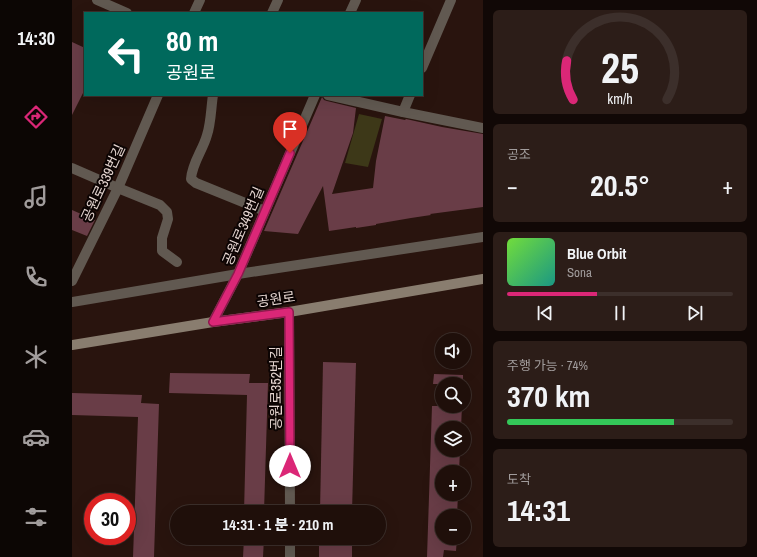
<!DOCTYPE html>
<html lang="ko">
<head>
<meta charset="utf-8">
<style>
	:root { --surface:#1f0f0a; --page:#2c1d18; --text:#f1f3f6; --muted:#a19c9c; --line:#3c2f2b; --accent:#db2777 }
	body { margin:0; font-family:"Archivo Narrow","Noto Sans KR",sans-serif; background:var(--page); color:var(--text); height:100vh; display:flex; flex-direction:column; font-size:15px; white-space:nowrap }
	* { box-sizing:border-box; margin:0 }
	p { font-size:13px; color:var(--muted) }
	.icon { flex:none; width:22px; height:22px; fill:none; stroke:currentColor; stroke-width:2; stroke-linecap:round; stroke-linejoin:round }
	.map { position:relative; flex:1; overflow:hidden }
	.panel { display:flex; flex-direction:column; gap:10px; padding:10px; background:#110806; width:274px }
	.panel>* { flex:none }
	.banner { position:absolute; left:12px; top:12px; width:339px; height:84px; border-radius:0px; box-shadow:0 4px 16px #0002,0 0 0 1px var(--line); background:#00695c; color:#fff; overflow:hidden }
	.fabs { position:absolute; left:363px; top:333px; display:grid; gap:8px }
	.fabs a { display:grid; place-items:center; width:36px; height:36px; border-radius:50%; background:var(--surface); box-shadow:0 4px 16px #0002,0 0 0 1px var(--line); font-size:20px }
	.speed { position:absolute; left:12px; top:493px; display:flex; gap:8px; font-size:20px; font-weight:700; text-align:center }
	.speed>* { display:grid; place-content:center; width:52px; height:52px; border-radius:50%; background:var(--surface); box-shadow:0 4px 16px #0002,0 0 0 1px var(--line); line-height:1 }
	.speed .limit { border:6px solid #d22; background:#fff; color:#111 }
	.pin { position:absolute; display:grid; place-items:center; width:34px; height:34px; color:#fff; margin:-41px -17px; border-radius:50% 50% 50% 0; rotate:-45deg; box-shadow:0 0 4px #0007 }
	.pin .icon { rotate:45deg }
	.me { position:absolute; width:44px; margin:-22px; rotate:0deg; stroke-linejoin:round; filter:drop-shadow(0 0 3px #0008) }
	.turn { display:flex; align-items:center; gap:14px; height:84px; padding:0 16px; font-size:18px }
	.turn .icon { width:52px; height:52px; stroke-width:2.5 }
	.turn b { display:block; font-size:28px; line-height:34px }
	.big { font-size:30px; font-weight:800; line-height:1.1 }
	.panel .tile { flex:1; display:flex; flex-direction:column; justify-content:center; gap:6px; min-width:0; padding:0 14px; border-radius:6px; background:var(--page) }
	.panel .dial { align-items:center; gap:0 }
	.dial svg { height:104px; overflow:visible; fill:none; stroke:var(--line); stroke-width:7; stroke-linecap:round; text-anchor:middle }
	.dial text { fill:var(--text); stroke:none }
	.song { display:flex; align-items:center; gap:12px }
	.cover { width:48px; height:48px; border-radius:6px; background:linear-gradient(135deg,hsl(100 70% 55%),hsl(170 70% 35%)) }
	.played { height:4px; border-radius:2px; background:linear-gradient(90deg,var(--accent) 40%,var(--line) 40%) }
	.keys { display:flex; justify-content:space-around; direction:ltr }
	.heat { display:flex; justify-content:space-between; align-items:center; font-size:22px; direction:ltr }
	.charge { height:6px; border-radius:3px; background:linear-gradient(90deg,#34c759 74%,var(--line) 0) }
	.trip { position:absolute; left:98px; top:505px; width:216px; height:40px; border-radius:20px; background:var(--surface); box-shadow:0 4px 16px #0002,0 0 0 1px var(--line); font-weight:800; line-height:40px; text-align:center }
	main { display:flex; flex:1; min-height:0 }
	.menu { display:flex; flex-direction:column; width:72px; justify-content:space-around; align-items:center; background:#0c0604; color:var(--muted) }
	.menu .icon { width:28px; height:28px }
	.menu .active { color:var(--accent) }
	.menu b { font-size:18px; color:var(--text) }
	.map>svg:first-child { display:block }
	.green { fill:#3d3818 }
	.building { fill:#693d47 }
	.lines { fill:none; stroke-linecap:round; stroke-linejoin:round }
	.minor { stroke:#615951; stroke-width:10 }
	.secondary { stroke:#897d6f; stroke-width:10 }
	.route-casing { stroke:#8e194d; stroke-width:10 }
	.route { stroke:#db2777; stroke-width:7 }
	.labels { text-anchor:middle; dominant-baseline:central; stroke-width:4; stroke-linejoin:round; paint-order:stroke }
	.street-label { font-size:14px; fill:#e6d6d1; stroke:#0c0403 }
</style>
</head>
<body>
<main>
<nav class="menu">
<b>14:30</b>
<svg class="icon active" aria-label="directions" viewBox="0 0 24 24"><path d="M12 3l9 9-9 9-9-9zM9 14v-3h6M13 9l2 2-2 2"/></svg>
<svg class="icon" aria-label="music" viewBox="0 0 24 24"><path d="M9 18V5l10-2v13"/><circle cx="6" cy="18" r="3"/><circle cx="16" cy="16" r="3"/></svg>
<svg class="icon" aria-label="phone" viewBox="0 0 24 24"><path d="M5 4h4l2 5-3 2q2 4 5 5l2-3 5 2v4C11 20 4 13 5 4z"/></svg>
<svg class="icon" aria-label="climate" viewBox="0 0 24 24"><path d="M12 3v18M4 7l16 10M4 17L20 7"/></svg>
<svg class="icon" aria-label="car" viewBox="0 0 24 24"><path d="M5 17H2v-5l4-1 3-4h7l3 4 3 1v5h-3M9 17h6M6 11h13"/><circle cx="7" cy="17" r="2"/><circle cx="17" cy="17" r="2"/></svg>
<svg class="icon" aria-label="filters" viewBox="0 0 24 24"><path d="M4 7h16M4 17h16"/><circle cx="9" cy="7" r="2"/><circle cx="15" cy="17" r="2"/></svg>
</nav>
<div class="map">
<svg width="411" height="557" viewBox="0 0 411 557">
	<rect width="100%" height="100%" fill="#29140e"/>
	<polygon class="green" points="287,114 310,119 296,167 273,163"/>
	<g class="building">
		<polygon points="0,42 13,48 13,89 0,115"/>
		<polygon points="250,97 252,100 255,101 284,108 281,133 260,194 301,188 304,161 313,116 333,120 334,119 370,127 411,134 411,207 358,214 359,215 339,218 304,224 304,225 284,228 284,227 257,231 251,186 226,234 192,231"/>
		<polygon points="0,210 23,220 15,236 0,230"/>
		<polygon points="251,362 284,363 280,512 248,512"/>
		<polygon points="98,373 178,374 177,383 196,383 192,512 172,512 175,395 97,393"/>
		<polygon points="362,374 391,375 391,384 361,384"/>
		<polygon points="0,393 70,395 69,403 87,404 82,557 61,557 66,417 0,415"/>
		<polygon points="360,406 390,406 389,428 370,428 370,450 388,450 387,472 370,472 370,494 386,494 385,516 370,516 370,538 385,538 384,551 372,550 371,557 355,557"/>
		<polygon points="172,538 192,538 191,557 171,557"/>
		<rect x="247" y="538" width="33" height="19"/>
	</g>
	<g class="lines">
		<g class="minor">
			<polyline points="25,0 55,13"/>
			<polyline points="122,13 128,0"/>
			<polyline points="200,13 206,0"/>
			<polyline points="278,13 284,0"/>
			<polyline points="350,68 379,0"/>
			<path d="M141,95C139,108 139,123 135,135C131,150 120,163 119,179L124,183L193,211"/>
			<polyline points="256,95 331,112 411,128"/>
			<polyline points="331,112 338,95"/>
			<polyline points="0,168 46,188 88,205 95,212 96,219 90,238 90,251 105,262"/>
			<polyline points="0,281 46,188 86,95"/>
			<polyline points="0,302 166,274 411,237"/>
			<polyline points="217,312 218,512"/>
			<polyline points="141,322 166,274 243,95"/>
			<polyline points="218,538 218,557"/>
		</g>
		<polyline class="secondary" points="0,345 141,322 217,312 411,279"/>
	</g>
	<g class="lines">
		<g class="route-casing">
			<polyline id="route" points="218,153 166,274 141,322 217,312 218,466"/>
		</g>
		<use href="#route" class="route"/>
	</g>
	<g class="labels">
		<g class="street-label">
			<text transform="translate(31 183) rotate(-65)">공원로339번길</text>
			<text transform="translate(171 226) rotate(-67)">공원로349번길</text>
			<text transform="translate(204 299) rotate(-8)">공원로</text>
			<text transform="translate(204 388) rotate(-90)">공원로352번길</text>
		</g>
	</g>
</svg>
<div class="fabs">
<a><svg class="icon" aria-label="sound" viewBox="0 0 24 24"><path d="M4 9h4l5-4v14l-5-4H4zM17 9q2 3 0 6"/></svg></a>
<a><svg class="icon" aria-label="search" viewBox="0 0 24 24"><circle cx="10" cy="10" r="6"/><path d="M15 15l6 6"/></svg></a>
<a><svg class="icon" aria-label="layers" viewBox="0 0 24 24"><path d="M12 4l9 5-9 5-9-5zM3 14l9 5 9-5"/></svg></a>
<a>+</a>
<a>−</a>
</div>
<div class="speed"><div class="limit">30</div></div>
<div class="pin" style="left:218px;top:153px;background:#d93025"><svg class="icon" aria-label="arrive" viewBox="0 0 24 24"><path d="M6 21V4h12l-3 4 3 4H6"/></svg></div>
<svg class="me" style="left:218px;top:466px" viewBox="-20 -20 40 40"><circle r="19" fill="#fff"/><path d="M0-13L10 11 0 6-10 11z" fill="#db2777"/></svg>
<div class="trip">14:31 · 1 분 · 210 m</div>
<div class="banner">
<div class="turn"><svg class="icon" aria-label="left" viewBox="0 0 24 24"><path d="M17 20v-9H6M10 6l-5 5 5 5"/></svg><div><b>80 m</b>공원로</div></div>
</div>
</div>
<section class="panel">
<div class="tile dial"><svg viewBox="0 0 100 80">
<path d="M14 69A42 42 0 1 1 86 69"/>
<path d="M14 69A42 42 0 0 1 9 39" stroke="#db2777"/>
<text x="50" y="56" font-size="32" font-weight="700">25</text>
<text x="50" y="72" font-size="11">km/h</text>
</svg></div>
<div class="tile"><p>공조</p>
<div class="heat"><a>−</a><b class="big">20.5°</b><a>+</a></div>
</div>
<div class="tile">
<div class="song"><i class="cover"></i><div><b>Blue Orbit</b><p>Sona</p></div></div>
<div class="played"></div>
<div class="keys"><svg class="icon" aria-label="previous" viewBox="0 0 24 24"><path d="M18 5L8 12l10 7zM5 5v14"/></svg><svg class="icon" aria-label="pause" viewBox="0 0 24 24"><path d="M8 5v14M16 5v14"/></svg><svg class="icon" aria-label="next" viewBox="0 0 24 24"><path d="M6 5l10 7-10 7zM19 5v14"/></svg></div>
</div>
<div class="tile"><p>주행 가능 · 74%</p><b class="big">370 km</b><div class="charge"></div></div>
<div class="tile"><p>도착</p><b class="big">14:31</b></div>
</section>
</main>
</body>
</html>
